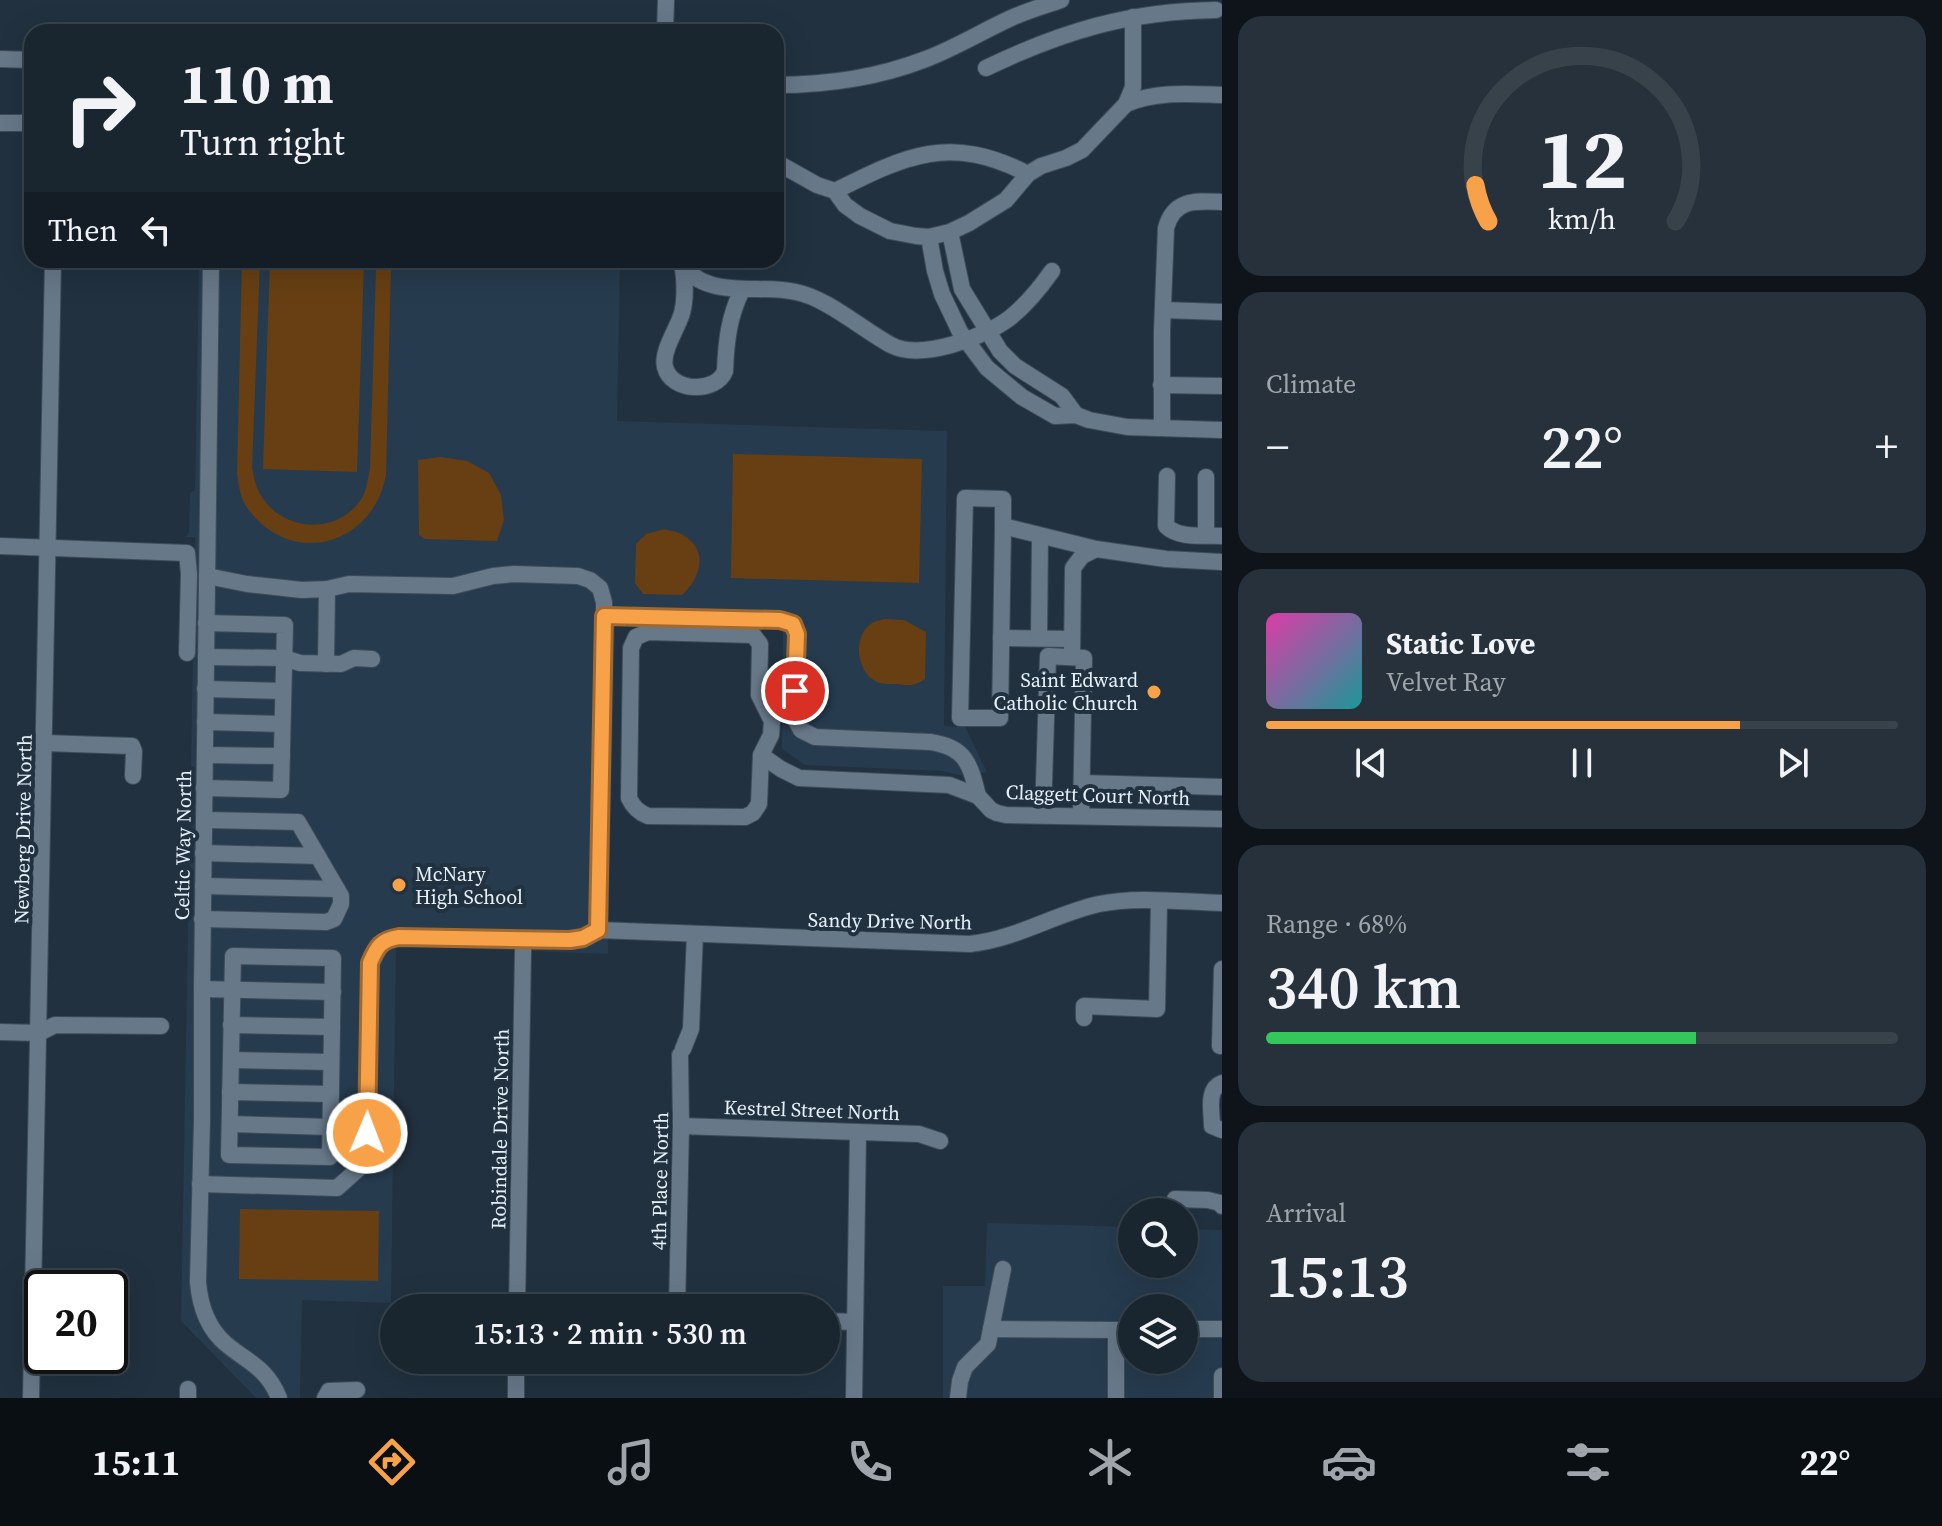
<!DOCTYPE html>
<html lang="en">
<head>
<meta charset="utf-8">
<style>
	:root { --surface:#19252f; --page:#26313b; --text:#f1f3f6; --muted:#9fa5aa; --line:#37424b; --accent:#f7a148 }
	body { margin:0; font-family:"Source Serif 4",serif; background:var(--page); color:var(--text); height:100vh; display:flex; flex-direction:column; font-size:30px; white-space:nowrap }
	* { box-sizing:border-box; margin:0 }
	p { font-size:26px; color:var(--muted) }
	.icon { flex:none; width:44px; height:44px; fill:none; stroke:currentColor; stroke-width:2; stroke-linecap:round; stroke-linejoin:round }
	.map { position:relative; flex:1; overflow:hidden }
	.panel { display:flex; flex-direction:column; gap:16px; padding:16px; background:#0e141a; width:720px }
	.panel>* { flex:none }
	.hud { position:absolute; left:24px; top:24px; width:760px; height:244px; border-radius:24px; box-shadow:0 8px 32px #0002,0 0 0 2px var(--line); background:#19252f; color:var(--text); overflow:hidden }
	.buttons { position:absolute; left:1118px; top:1198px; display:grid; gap:16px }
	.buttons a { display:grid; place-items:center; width:80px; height:80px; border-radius:50%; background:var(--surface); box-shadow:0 8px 32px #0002,0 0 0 2px var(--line); font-size:40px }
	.speed { position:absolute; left:24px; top:1270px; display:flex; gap:16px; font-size:40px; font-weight:700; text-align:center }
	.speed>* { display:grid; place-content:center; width:104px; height:104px; border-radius:50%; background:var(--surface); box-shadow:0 8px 32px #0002,0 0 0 2px var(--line); line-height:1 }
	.speed .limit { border:4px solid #111; border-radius:12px; background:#fff; color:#111 }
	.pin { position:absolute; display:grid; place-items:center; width:68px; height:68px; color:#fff; margin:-34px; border:4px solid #fff; border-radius:50%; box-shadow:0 2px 8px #0007 }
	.me { position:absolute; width:88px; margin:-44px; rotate:1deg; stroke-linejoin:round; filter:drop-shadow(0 0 6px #0008) }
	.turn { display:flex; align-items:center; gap:28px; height:168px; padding:0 24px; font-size:36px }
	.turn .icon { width:104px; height:104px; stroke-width:2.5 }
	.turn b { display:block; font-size:56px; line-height:68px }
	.then { display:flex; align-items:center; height:76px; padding:0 24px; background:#0003; gap:16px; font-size:30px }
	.big { font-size:60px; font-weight:600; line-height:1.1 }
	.panel .card { flex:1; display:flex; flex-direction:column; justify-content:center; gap:12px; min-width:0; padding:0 28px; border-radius:24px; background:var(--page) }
	.panel .dial { align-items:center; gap:0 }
	.dial svg { height:208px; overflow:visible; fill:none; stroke:var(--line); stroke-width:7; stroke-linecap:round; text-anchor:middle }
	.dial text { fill:var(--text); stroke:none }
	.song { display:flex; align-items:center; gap:24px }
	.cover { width:96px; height:96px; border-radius:12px; background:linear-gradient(135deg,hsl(320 70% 55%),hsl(180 70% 35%)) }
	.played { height:8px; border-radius:4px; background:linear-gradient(90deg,var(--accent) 75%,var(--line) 75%) }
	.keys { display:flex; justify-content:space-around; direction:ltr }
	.heat { display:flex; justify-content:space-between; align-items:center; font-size:44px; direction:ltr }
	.charge { height:12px; border-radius:6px; background:linear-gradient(90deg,#34c759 68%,var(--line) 0) }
	.trip { position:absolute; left:380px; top:1294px; width:460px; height:80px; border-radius:40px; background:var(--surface); box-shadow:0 8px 32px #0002,0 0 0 2px var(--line); font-weight:600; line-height:80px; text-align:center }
	.menu { display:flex; height:128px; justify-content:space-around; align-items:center; background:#0a0f13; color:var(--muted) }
	.menu .icon { width:56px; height:56px }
	.menu .active { color:var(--accent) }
	.menu b { font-size:36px; color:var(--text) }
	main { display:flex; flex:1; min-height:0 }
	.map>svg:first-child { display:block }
	.built { fill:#263b4e; fill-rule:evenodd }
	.grass { fill:#673f13 }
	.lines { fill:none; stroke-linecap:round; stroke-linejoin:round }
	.minor-casing { stroke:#3f4c58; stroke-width:18 }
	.minor { stroke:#677889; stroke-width:16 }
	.route-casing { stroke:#a1692f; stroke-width:20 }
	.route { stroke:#f7a148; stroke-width:14 }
	.poi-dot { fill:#f7a148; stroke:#21313f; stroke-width:3 }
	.labels { text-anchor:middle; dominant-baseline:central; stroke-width:8; stroke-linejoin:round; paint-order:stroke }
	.poi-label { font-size:20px; fill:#e7f1fa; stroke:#21313f; text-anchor:end }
	.street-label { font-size:20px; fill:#e7f1fa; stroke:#21313f }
</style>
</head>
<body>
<main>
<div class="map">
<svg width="1222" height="1398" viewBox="0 0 1222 1398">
	<rect width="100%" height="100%" fill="#21313f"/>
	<g class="built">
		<polygon points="199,260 620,260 617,421 947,431 944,726 965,727 987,772 963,776 942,771 805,765 782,749 783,627 615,624 608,954 396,946 391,1303 302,1300 300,1398 256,1398 181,1321 195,537 186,537 189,532 190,493 195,490"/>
		<path d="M987,1223L1132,1227V1264H1184V1229L1222,1230V1398H943V1286H985ZM1132,1308H1184V1360H1132Z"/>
	</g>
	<g class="grass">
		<path d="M242,260H260L252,468C254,476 255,485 259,492C280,532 337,537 362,498C367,489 368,478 370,468L376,268L374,260H390L391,266L386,475C373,546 291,568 248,509C240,499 239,486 237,474Z"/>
		<polygon points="270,260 364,261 357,472 263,469"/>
		<polygon points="733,454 922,459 919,583 731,578"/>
		<polygon points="441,457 467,461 489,473 501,495 504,520 497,541 425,539 419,535 418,460"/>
		<path d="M664,529C670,531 677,531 683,535C709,550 701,578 682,595L643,594L635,583L636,544L646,534Z"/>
		<path d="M884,619L904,620L926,632L925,679C913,687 910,685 895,684C890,684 882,684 877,682C856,672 852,636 872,623C875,621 880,621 884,619Z"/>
		<polygon points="240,1209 379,1211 378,1281 239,1279"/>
	</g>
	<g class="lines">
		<g class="minor-casing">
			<g id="minor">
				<polyline points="665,32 666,0"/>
				<polyline points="0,59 32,60"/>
				<path d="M986,68C1063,31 1130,11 1216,10"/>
				<path d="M776,85C828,85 877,78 926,59C955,48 981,32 1009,19C1026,11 1044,6 1061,0"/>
				<path d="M1126,104C1157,91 1189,94 1222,95"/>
				<polyline points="0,123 32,123"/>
				<polyline points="776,162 817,185 835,191 845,205 860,216 890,231 916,236 929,237 950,232 969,223 1006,200 1028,174 1041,166 1066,158 1082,150 1126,104 1133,87 1133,17"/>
				<path d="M835,191C907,155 950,134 1028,174"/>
				<polyline points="950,232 962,289 1000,351 1015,366 1062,396 1076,415"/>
				<polyline points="929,237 935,271 942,294 960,332 987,368 1022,397 1055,416 1076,415 1089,420 1127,427 1222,430"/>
				<path d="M211,260L202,989V1120L198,1282C200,1306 207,1328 226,1344C249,1363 267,1368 279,1398"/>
				<path d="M677,260C707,302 755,283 796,292C827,298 863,330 891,345C921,361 986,337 1011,317C1027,304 1040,288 1052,271"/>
				<path d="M683,268C685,284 686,298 682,313C678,328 661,351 665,367C671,392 716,394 725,371C726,342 729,316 742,290"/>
				<polyline points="1163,310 1222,312"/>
				<polyline points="1161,385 1222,386"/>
				<path d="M1162,428V331L1166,228C1174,198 1197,201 1222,202"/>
				<path d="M1167,476L1166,526C1179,539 1204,535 1222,536"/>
				<polyline points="1003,526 1000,718 960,718 965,498 1003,499 1003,526 1096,549"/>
				<polyline points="1206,535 1206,477"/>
				<polyline points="0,546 187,553 189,574 187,653"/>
				<polyline points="207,576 247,584 302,590 327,589 349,584 453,586 493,576 514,574 578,576 590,580 600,588 604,602 604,616 598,930"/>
				<path d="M604,616L780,620L793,624L797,634L795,719L801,730L815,737L930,742C966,747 970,764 978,796"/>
				<polyline points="1001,638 1072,639"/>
				<polyline points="1039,638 1040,536"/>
				<polyline points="206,657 284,658 300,663 341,664 354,658 372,659"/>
				<polyline points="1072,657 1073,568 1082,556 1096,549 1166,559 1222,562"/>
				<polyline points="326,664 327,589"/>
				<polyline points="205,689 283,691"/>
				<polyline points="205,722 282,724"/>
				<polyline points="45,743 132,746 134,751 133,776"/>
				<polyline points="205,755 282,756"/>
				<path d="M761,755L759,804L753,813L745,817L648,816C638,812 633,807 629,798L631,648L636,637L648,632L753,635L760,644L759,695L772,721L771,735L761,755L781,769L799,778L949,785L978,796L991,810L997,813L1006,815L1222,819"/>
				<polyline points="1082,783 1222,787"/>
				<polyline points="204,788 281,790 285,625 206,623"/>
				<polyline points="1043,815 1048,656 1084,658 1081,816"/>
				<polyline points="203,853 318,856"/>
				<polyline points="203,886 337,889"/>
				<polyline points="202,919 326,922 334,919 341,904 341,896 298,822 204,820"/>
				<path d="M598,930L970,944C1017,939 1054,914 1099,904C1137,896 1183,902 1222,903"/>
				<polygon points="233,956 333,958 330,1157 229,1155"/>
				<polyline points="202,989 333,992"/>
				<polyline points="1084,1018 1084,1006 1157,1009 1159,902"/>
				<polyline points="231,1025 332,1027"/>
				<polyline points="0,1032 39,1033 55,1025 161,1026"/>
				<polyline points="1220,1046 1222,969"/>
				<polyline points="683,1049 691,1029 695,934"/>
				<polyline points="231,1060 331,1062"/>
				<path d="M1222,1083C1206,1089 1212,1111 1212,1126L1222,1130"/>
				<polyline points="230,1092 331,1094"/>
				<polyline points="230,1124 330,1127"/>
				<polyline points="681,1126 919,1134 940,1141"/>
				<path d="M200,1184L337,1188L366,1162L370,963C377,946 381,940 399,937L570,940L583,938L598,930"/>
				<polyline points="1175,1199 1208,1200 1220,1203 1222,1206"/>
				<polyline points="517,1308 523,950"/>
				<polyline points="677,1308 681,1126 680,1055"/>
				<polyline points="826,1321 855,1322"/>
				<polyline points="991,1329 1116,1330"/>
				<polyline points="1184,1329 1222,1329"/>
				<polyline points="31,1398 53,260"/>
				<polyline points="188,1398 188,1389"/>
				<polyline points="325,1398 329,1391 357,1390"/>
				<polyline points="516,1398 516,1360"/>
				<polyline points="854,1398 858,1132"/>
				<polyline points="958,1398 960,1381 965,1367 988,1344 1003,1269"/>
				<polyline points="1116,1398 1116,1330 1132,1330"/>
				<polyline points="1222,1398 1222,1376"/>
			</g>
		</g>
		<use href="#minor" class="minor"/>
	</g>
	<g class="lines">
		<g class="route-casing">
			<path id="route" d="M367,1133L370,963C377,946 381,940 399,937L570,940L583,938L598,930L604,616L780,620L793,624L797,634L795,691"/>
		</g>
		<use href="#route" class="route"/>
	</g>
	<g class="poi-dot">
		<circle cx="1154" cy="692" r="8"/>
		<circle cx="399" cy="885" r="8"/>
	</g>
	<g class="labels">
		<g class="poi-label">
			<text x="1138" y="680">Saint Edward<tspan x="1138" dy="23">Catholic Church</tspan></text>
			<text x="415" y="874" text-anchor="start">McNary<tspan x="415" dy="23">High School</tspan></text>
		</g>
		<g class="street-label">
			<text transform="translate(1098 795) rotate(2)">Claggett Court North</text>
			<text transform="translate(23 829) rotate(-89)">Newberg Drive North</text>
			<text transform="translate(183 845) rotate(-89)">Celtic Way North</text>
			<text transform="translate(890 921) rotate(1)">Sandy Drive North</text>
			<text transform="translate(812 1110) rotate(2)">Kestrel Street North</text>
			<text transform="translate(500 1129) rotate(-89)">Robindale Drive North</text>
			<text transform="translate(660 1181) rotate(-89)">4th Place North</text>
		</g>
	</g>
</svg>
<div class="buttons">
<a><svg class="icon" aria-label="search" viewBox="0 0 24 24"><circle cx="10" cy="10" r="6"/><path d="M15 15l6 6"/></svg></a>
<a><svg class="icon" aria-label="layers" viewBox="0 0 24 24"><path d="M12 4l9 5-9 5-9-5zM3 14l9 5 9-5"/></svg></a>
</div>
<div class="speed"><div class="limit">20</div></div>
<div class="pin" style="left:795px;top:691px;background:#d93025"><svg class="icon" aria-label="arrive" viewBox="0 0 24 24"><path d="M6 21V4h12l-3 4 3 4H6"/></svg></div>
<svg class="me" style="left:367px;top:1133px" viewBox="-20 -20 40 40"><circle r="17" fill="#f7a148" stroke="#fff" stroke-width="3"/><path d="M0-11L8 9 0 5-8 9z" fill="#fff"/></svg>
<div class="trip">15:13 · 2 min · 530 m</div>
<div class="hud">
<div class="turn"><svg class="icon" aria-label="right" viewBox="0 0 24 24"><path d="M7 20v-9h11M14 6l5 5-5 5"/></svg><div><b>110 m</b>Turn right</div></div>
<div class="then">Then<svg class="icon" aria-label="left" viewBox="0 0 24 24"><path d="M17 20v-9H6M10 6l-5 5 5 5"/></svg></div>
</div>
</div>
<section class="panel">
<div class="card dial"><svg viewBox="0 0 100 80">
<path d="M14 69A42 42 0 1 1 86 69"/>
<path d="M14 69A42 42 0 0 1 9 55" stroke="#f7a148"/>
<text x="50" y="56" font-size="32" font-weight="700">12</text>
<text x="50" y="72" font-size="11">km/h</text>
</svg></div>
<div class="card"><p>Climate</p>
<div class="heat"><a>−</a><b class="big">22°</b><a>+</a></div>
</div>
<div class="card">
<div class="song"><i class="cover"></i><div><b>Static Love</b><p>Velvet Ray</p></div></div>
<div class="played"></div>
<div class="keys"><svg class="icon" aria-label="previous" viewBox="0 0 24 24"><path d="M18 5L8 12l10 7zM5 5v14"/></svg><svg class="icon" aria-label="pause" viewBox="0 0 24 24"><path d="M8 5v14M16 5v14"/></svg><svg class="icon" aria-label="next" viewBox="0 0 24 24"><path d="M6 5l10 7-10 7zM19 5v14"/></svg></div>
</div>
<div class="card"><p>Range · 68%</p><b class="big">340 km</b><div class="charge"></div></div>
<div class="card"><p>Arrival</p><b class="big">15:13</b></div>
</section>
</main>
<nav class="menu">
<b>15:11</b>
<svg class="icon active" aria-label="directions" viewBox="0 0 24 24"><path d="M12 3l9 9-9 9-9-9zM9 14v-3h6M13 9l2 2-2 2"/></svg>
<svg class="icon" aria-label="music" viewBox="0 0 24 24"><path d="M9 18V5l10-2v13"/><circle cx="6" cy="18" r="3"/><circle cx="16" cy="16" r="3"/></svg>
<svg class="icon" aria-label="phone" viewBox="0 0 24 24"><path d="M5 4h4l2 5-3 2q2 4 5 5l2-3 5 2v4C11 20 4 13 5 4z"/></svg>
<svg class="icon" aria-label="climate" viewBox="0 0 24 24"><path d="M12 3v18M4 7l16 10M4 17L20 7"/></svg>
<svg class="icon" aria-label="car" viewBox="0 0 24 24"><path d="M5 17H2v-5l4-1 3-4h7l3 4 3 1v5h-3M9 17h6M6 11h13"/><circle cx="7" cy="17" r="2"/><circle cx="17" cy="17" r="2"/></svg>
<svg class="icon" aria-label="filters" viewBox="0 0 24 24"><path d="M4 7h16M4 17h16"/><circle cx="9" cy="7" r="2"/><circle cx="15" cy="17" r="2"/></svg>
<b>22°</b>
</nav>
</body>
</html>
